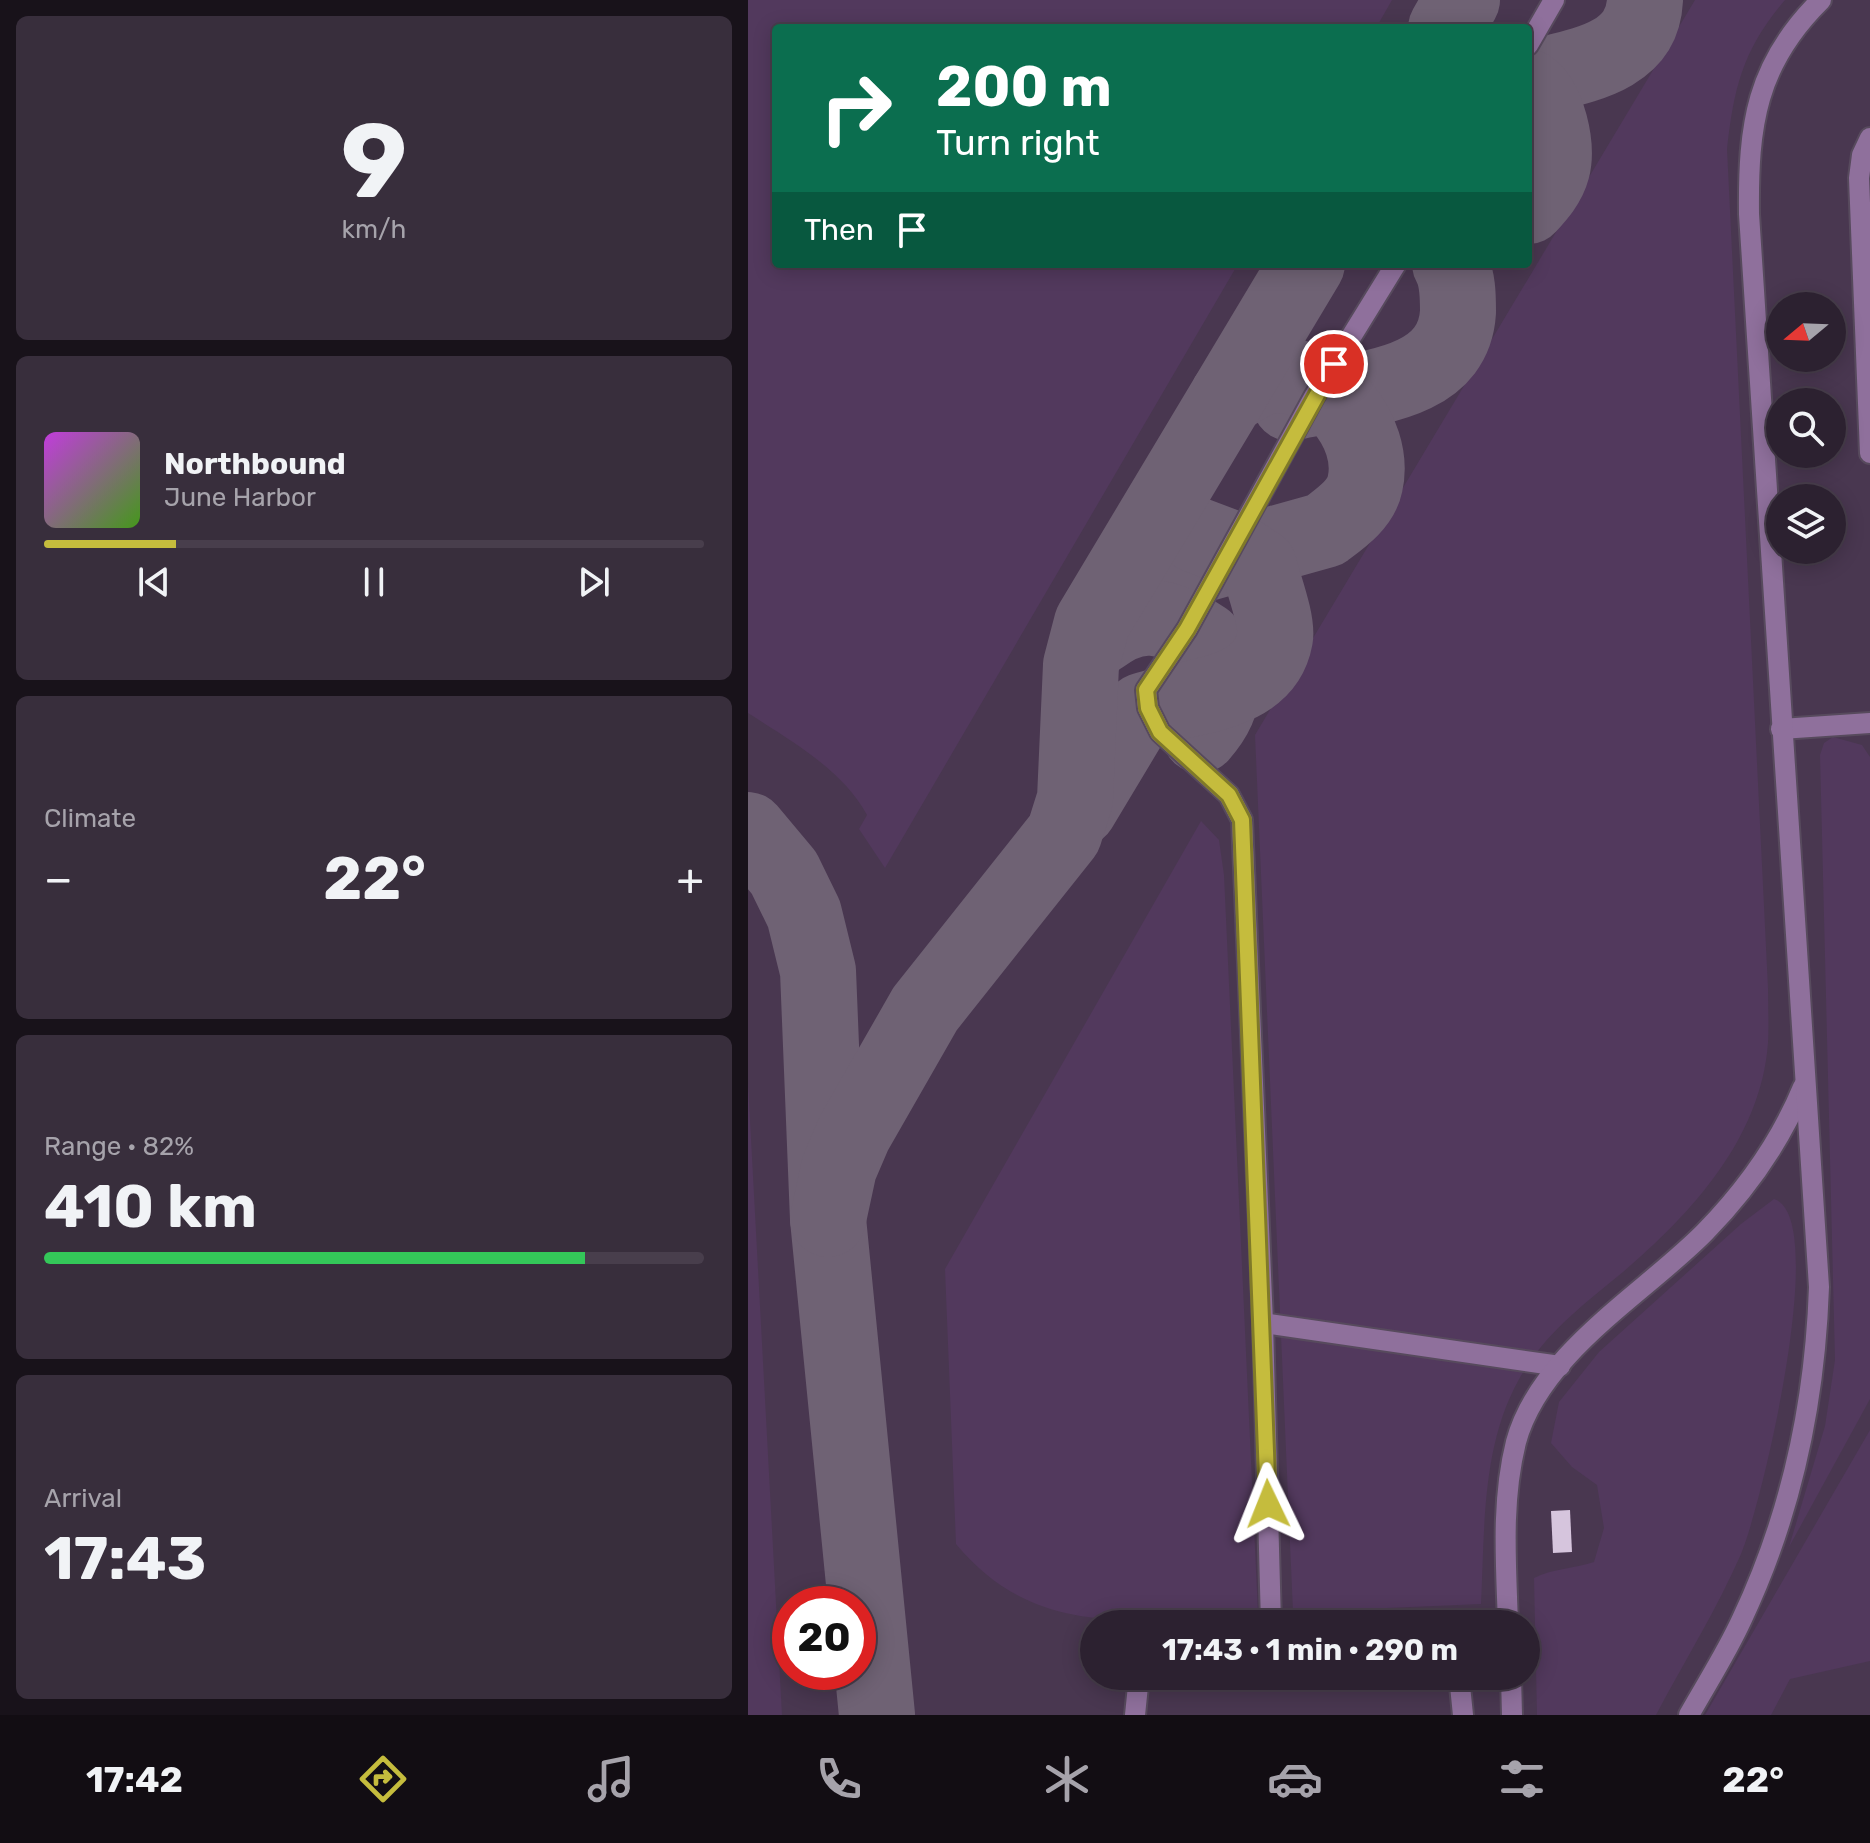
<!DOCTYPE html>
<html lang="en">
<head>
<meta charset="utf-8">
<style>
	:root { --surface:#2c2130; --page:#382e3c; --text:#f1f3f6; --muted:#a6a3ab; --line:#483e4c; --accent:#c5bc3d }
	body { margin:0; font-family:Rubik,sans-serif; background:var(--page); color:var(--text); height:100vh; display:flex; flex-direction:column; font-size:30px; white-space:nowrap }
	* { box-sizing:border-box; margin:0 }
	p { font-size:26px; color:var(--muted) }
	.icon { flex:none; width:44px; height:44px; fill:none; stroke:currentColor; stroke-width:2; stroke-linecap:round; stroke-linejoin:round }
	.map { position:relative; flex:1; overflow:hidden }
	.sheet { display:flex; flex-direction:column; gap:16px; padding:16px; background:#18121a; width:748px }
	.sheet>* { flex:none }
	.hud { position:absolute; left:24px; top:24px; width:760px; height:244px; border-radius:8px; box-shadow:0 4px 20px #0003,0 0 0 2px var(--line); background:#0b6e4f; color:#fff; overflow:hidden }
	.needle { width:52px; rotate:251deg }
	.fabs { position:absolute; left:1018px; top:292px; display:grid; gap:16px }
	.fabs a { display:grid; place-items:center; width:80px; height:80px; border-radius:50%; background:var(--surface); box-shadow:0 4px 20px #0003,0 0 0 2px var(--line); font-size:40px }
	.speed { position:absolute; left:24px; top:1586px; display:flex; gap:16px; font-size:40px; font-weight:700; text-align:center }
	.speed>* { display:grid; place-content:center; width:104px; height:104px; border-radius:50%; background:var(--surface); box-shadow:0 4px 20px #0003,0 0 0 2px var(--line); line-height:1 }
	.speed .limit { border:12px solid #d22; background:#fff; color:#111 }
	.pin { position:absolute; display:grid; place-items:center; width:68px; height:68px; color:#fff; margin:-34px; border:4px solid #fff; border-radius:50%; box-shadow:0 2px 8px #0007 }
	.me { position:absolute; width:88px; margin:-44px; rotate:358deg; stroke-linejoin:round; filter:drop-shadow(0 0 6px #0008) }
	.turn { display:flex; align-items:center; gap:28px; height:168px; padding:0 32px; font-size:36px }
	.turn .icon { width:104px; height:104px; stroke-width:2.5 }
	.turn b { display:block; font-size:56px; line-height:68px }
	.then { display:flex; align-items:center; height:76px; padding:0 32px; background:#0003; gap:16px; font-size:30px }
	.big { font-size:60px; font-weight:700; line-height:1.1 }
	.sheet .tile { flex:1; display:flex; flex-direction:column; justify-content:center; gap:12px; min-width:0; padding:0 28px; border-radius:12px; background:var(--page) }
	.sheet .dial { align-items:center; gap:0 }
	.dial b { font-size:104px; line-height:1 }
	.song { display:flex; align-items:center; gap:24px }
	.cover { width:96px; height:96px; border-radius:12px; background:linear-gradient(135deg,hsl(290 70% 55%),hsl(100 70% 35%)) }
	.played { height:8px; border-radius:4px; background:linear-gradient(90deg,var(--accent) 20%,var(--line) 20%) }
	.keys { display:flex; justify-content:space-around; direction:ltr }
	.heat { display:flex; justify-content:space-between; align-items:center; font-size:44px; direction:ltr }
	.charge { height:12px; border-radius:6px; background:linear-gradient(90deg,#34c759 82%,var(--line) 0) }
	.trip { position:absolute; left:332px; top:1610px; width:460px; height:80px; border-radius:40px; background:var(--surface); box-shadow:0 4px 20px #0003,0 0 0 2px var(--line); font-weight:700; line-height:80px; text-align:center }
	.menu { display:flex; height:128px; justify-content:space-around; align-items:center; background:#120d13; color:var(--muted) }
	.menu .icon { width:56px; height:56px }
	.menu .on { color:var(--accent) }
	.menu b { font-size:36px; color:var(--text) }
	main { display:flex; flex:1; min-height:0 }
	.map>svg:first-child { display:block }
	.built { fill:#493750; fill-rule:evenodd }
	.green { fill:#52395d }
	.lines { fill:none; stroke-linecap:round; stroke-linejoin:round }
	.taxiway { stroke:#6f6274; stroke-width:76 }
	.building { fill:#d6c5dd }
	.minor-casing { stroke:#574a5d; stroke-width:24 }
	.minor { stroke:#8f709c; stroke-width:20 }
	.route-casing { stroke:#807a28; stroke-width:20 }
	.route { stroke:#c5bc3d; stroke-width:14 }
</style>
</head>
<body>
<main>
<section class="sheet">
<div class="tile dial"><b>9</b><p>km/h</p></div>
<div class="tile">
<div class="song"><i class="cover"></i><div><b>Northbound</b><p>June Harbor</p></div></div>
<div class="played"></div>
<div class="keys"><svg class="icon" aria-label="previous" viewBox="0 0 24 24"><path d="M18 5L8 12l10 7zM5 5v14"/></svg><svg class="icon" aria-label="pause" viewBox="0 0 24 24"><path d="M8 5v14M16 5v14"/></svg><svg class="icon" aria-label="next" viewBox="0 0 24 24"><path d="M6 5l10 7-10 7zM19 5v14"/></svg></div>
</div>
<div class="tile"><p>Climate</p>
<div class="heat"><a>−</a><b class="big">22°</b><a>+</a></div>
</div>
<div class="tile"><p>Range · 82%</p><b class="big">410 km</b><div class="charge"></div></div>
<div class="tile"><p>Arrival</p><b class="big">17:43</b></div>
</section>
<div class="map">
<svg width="1122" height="1715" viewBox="0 0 1122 1715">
	<rect width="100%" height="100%" fill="#3a2c40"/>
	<path class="built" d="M0,0H1122V1715H0ZM28,28H780V264H28ZM1032,306H1084V358H1032ZM1032,402H1084V454H1032ZM1032,498H1084V550H1032ZM42,1604H110V1672H42ZM346,1624H778V1676H346Z"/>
	<g class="green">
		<path d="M0,0H644L628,28H28V264H490L137,868L111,829L119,815C94,769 43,741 0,713Z"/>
		<path d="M947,0H1037C995,49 986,87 979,149L1020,988C1020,1006 1021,1025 1020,1043C1013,1138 944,1213 875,1272C839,1302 803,1328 777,1369C733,1439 737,1524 733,1604L545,1612L507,735Z"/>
		<polygon points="1085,737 1114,745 1122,757 1122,1399 1041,1547 1077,1426 1087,1360 1072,755 1076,743"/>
		<path d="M453,821L471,840L476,875L510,1613C396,1618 291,1644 208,1544L197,1269Z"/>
		<polygon points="0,1083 34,1715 0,1715"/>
		<path d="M1026,1199C1083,1217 1013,1507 993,1554C969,1609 936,1662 908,1715H789L786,1578C806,1568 825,1569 846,1562L856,1528L849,1485L824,1467L803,1443L811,1402L851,1352L993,1224Z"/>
		<polygon points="1122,1430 1122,1661 1042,1679 1023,1715 957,1715"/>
	</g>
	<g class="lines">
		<g class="taxiway">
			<polyline points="698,28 714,0"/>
			<path d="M780,79C827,66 894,61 897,0"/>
			<path d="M780,87C800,100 810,146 804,169C800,184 790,195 780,206"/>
			<path d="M542,403C601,388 705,392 710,312C710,296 710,278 702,264"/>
			<path d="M366,589L577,530C593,518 613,504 617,484C629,431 575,367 519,376C506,379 492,390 480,396"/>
			<path d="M352,637C391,607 419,615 457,640C478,679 482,701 452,735"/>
			<path d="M331,809L385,719L394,711C438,695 516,698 527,638C530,622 515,583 511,566L485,549L448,535"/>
			<polyline points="0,830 36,873 56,914 70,971 80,1219 129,1715"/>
			<polyline points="80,1219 91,1168 106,1133 177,1009 316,834 327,799 333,665 344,623 559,264"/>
		</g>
	</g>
	<polygon class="building" points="822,1510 824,1552 805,1553 803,1511"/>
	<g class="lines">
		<g class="minor-casing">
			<g id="minor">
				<polyline points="780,45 806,0"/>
				<polyline points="1122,138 1114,155 1111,178 1122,453"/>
				<polyline points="1033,729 1122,723"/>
				<polyline points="515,1323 812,1366"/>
				<polyline points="523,1624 515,1323 494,820 481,795 412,732 400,708 398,690 439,629 566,397 648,264"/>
				<path d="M760,1624C758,1563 753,1502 768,1442C792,1353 896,1294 957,1232C999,1189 1032,1143 1055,1087"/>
				<polyline points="711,1676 715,1715"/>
				<polyline points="763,1676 764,1715"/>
				<polyline points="387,1715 391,1676"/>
				<path d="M941,1715C959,1683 979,1652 994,1619C1044,1513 1067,1403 1071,1287L1001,214C1000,125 1008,64 1073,0"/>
			</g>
		</g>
		<use href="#minor" class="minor"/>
	</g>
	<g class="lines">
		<g class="route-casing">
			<polyline id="route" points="520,1504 494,820 481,795 412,732 400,708 398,690 439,629 586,364"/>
		</g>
		<use href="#route" class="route"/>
	</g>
</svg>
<div class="fabs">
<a><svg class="needle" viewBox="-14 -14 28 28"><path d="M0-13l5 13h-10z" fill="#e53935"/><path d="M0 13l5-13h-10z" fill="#a6a3ab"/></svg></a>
<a><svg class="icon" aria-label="search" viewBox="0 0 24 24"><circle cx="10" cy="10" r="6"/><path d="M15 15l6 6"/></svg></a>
<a><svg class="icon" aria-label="layers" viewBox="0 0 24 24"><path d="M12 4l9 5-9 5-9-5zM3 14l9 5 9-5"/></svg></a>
</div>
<div class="speed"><div class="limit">20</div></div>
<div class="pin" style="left:586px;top:364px;background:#d93025"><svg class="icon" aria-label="arrive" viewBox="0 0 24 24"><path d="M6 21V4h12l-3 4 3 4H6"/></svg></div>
<svg class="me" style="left:520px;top:1504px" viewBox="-20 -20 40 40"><path d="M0-17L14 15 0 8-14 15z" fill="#c5bc3d" stroke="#fff" stroke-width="4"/></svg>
<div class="trip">17:43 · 1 min · 290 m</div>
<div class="hud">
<div class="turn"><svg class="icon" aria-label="right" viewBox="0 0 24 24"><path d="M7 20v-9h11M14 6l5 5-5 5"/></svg><div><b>200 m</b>Turn right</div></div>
<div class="then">Then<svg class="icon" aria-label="arrive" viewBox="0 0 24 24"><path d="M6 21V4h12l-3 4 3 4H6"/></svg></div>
</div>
</div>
</main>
<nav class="menu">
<b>17:42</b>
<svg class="icon on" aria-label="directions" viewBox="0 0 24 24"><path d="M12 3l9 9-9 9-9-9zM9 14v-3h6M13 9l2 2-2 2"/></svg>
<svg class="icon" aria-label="music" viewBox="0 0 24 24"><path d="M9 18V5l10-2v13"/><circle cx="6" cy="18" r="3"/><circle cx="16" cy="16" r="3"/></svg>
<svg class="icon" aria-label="phone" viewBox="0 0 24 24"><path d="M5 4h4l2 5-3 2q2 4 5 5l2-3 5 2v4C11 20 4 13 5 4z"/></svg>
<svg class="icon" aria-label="climate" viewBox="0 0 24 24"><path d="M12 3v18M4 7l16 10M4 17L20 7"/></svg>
<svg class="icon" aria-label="car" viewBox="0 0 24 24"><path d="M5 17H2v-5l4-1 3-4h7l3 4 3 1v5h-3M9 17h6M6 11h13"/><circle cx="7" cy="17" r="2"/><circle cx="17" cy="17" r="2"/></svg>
<svg class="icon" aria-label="filters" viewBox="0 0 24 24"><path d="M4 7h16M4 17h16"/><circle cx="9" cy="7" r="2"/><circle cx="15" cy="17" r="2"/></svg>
<b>22°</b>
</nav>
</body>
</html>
